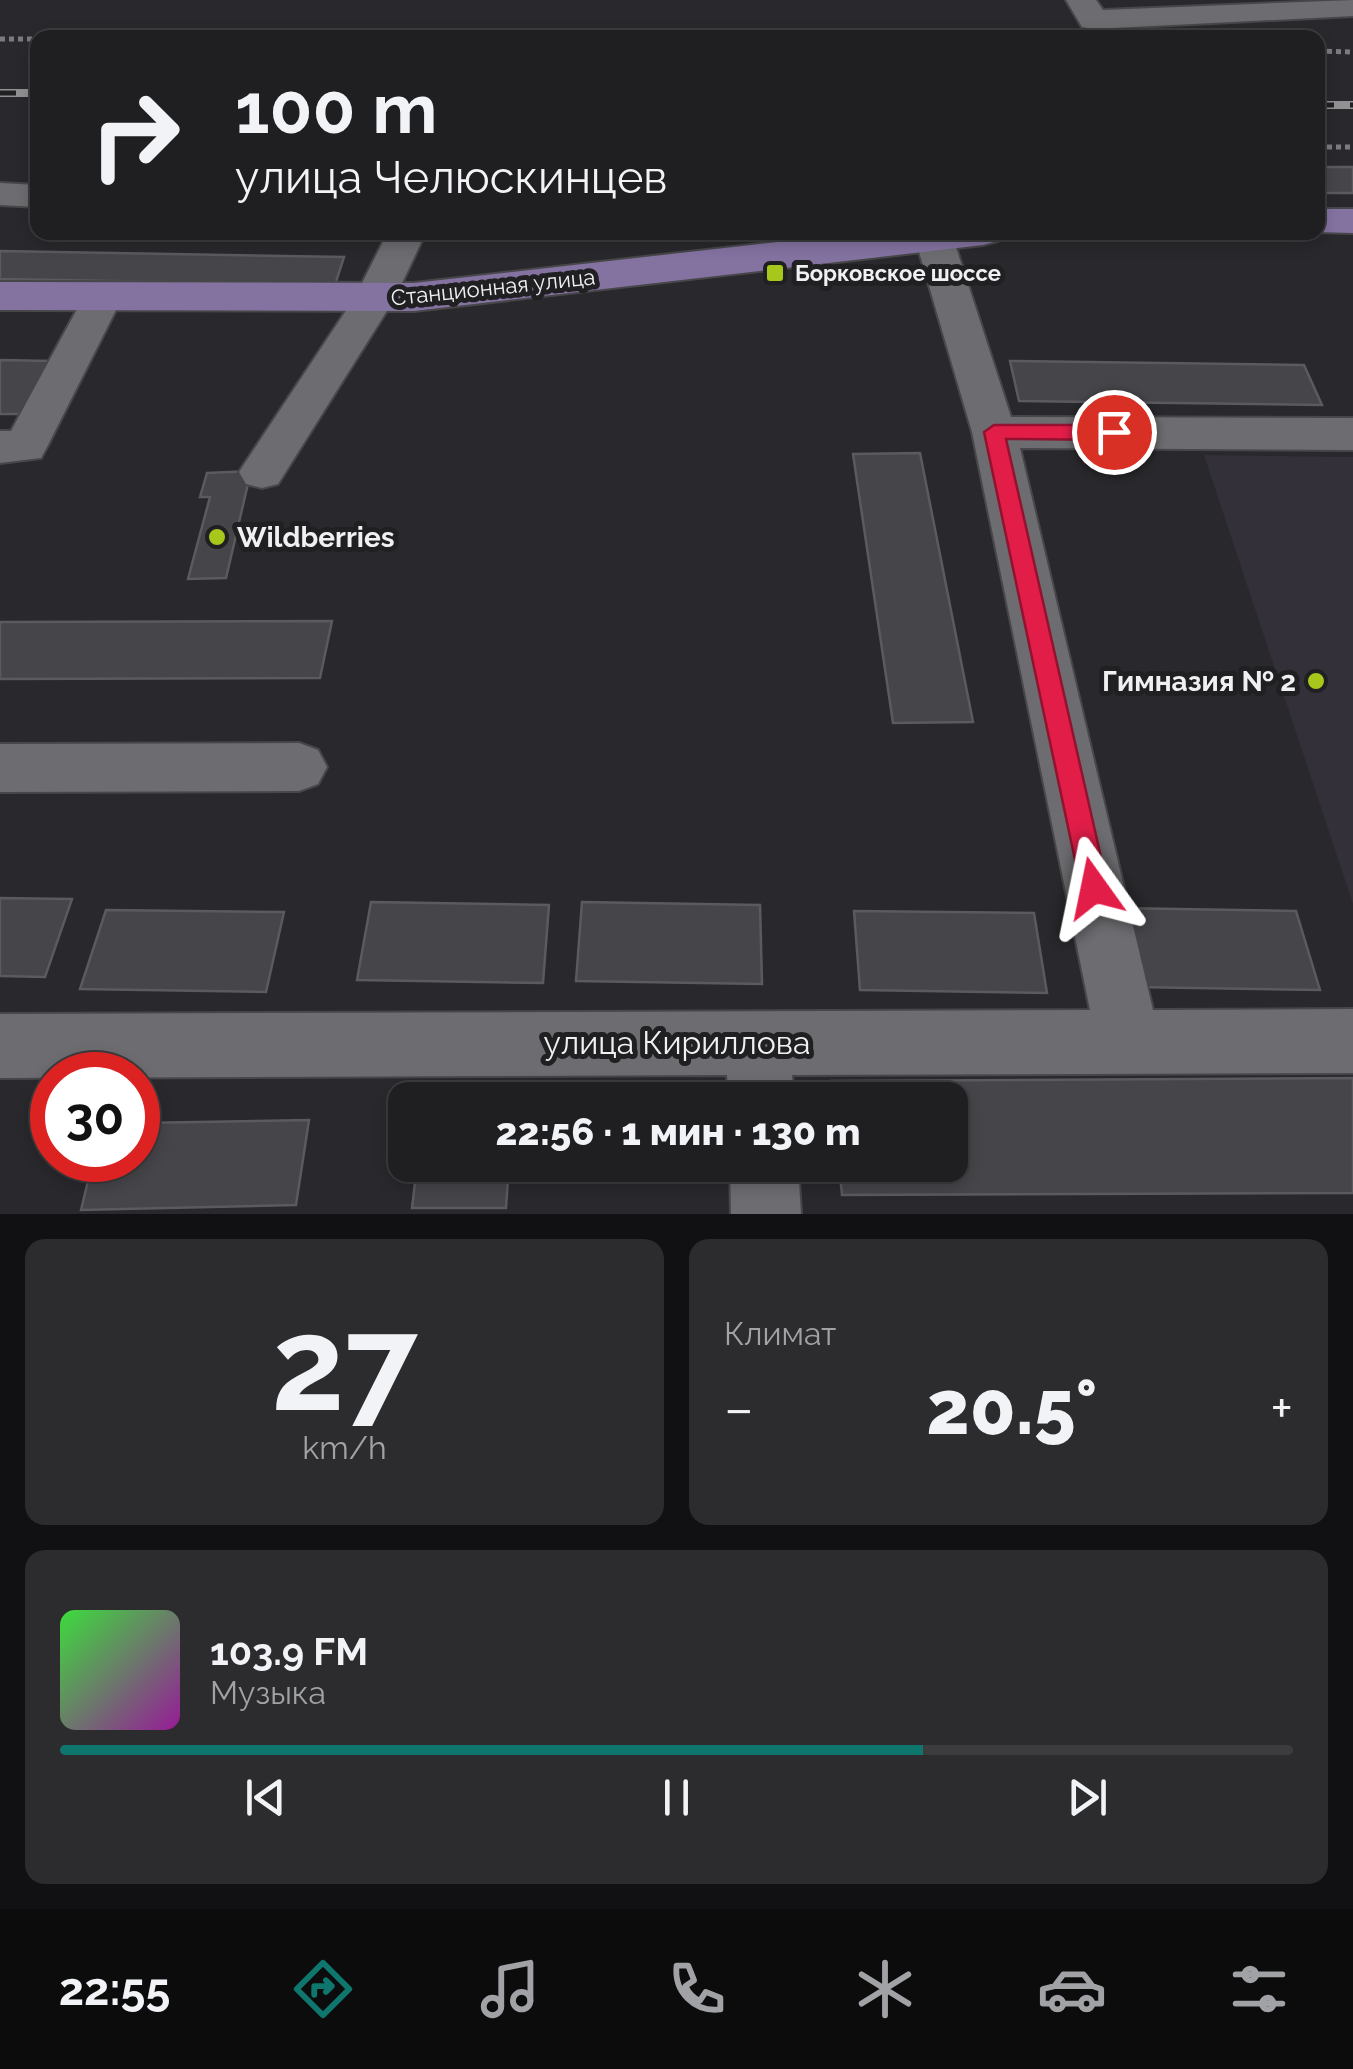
<!DOCTYPE html>
<html lang="ru">
<head>
<meta charset="utf-8">
<style>
	:root { --surface:#1f1e21; --page:#2c2b2e; --text:#f1f3f6; --muted:#a1a2a5; --line:#3c3c3f; --accent:#0f766e }
	body { margin:0; font-family:Raleway,sans-serif; background:var(--page); color:var(--text); height:100vh; display:flex; flex-direction:column; font-size:38px; white-space:nowrap }
	* { box-sizing:border-box; margin:0 }
	p { font-size:32px; color:var(--muted) }
	.icon { flex:none; width:55px; height:55px; fill:none; stroke:currentColor; stroke-width:2; stroke-linecap:round; stroke-linejoin:round }
	.map { position:relative; height:1214px; overflow:hidden }
	.sheet { display:flex; flex-direction:column; gap:25px; padding:25px; background:#111012; flex:1 }
	.sheet>* { flex:none }
	.banner { position:absolute; left:30px; top:30px; width:1295px; height:210px; border-radius:20px; box-shadow:0 5px 15px #0003,0 0 0 2px var(--line); background:#1f1e21; color:var(--text); overflow:hidden }
	.speed { position:absolute; left:30px; top:1052px; display:flex; gap:20px; font-size:50px; font-weight:700; text-align:center }
	.speed>* { display:grid; place-content:center; width:130px; height:130px; border-radius:50%; background:var(--surface); box-shadow:0 5px 15px #0003,0 0 0 2px var(--line); line-height:1 }
	.speed .limit { border:15px solid #d22; background:#fff; color:#111 }
	.pin { position:absolute; display:grid; place-items:center; width:85px; height:85px; color:#fff; margin:-42px; border:5px solid #fff; border-radius:50%; box-shadow:0 2px 10px #0007 }
	.me { position:absolute; width:110px; margin:-55px; rotate:348deg; stroke-linejoin:round; filter:drop-shadow(0 0 8px #0008) }
	.turn { display:flex; align-items:center; gap:35px; height:210px; padding:0 40px; font-size:45px }
	.turn .icon { width:130px; height:130px; stroke-width:2.5 }
	.turn b { display:block; font-size:70px; line-height:85px }
	.big { font-size:75px; font-weight:800; line-height:1.1 }
	.sheet .tile { flex:1; display:flex; flex-direction:column; justify-content:center; gap:15px; min-width:0; padding:0 35px; border-radius:20px; background:var(--page) }
	.sheet .dial { align-items:center; gap:0 }
	.dial b { font-size:130px; line-height:1 }
	.song { display:flex; align-items:center; gap:30px }
	.cover { width:120px; height:120px; border-radius:15px; background:linear-gradient(135deg,hsl(120 70% 55%),hsl(300 70% 35%)) }
	.played { height:10px; border-radius:5px; background:linear-gradient(90deg,var(--accent) 70%,var(--line) 70%) }
	.keys { display:flex; justify-content:space-around; direction:ltr }
	.heat { display:flex; justify-content:space-between; align-items:center; font-size:55px; direction:ltr }
	.sheet .tiles { flex:1; display:grid; gap:25px; grid-template-columns:1fr 1fr }
	.tile:last-child { grid-column:span 2 }
	.trip { position:absolute; left:388px; top:1082px; width:580px; height:100px; border-radius:20px; background:var(--surface); box-shadow:0 5px 15px #0003,0 0 0 2px var(--line); font-weight:800; line-height:100px; text-align:center }
	.tab-bar { display:flex; height:160px; justify-content:space-around; align-items:center; background:#0c0c0d; color:var(--muted) }
	.tab-bar .icon { width:70px; height:70px }
	.tab-bar .active { color:var(--accent) }
	.tab-bar b { font-size:45px; color:var(--text) }
	.map>svg:first-child { display:block }
	.built { fill:#34303a }
	.building { fill:#464549; stroke:#5b5a5e; stroke-width:2.5 }
	.lines { fill:none; stroke-linecap:round; stroke-linejoin:round }
	.minor-casing { stroke:#474649; stroke-width:4 }
	.major-casing { stroke:#474649; stroke-width:4 }
	.path { stroke:#7c7b7e; stroke-width:5; stroke-dasharray:5 4; stroke-linecap:butt }
	.minor { fill:#6d6c70; fill-rule:evenodd }
	.major { fill:#8473a1; fill-rule:evenodd }
	.rail-casing { stroke:#919093; stroke-width:8 }
	.rail { stroke:#201f22; stroke-width:5; stroke-dasharray:16; stroke-linecap:butt }
	.route { fill:#e11d48; stroke:#92132f; stroke-width:2.5 }
	.poi-dot { fill:#a8c71d; stroke:#201f22; stroke-width:4 }
	.labels { text-anchor:middle; dominant-baseline:central; stroke-width:10; stroke-linejoin:round; paint-order:stroke }
	.far-poi-label { font-size:22px; font-weight:bold; fill:#f0eff1; stroke:#201f22; text-anchor:start }
	.far-street-label { font-size:22px; fill:#f0eff1; stroke:#201f22 }
	.poi-label { font-size:28px; font-weight:bold; fill:#f0eff1; stroke:#201f22; text-anchor:start }
	.near-street-label { font-size:32px; fill:#f0eff1; stroke:#201f22 }
</style>
</head>
<body>
<div class="map">
<svg width="1353" height="1214" viewBox="0 0 1353 1214">
	<rect width="100%" height="100%" fill="#29282c"/>
	<polygon class="built" points="1204,455 1353,457 1353,904"/>
	<g class="building">
		<rect x="1318" y="167" width="35" height="26"/>
		<polygon points="0,251 344,257 335,285 0,279"/>
		<polygon points="0,360 51,361 23,414 0,414"/>
		<polygon points="1010,361 1304,365 1322,405 1019,401"/>
		<polygon points="920,453 973,722 893,723 853,454"/>
		<polygon points="251,471 226,578 188,579 210,497 200,497 207,473"/>
		<polygon points="332,621 320,678 0,679 0,622"/>
		<polygon points="0,898 72,899 45,977 0,976"/>
		<polygon points="371,902 549,905 543,983 357,980"/>
		<polygon points="582,902 760,905 762,984 576,981"/>
		<polygon points="1116,908 1296,911 1320,990 1133,987"/>
		<polygon points="106,910 284,912 266,992 80,989"/>
		<polygon points="854,911 1034,913 1047,993 860,990"/>
		<polygon points="1353,1078 1353,1193 842,1195 839,1165 950,1165 950,1100 833,1100 831,1081"/>
		<polygon points="309,1120 296,1205 81,1210 93,1160 138,1160 138,1123"/>
		<polygon points="417,1165 509,1165 506,1208 412,1208"/>
	</g>
	<g class="lines">
		<g class="minor-casing">
			<g id="minor">
				<polygon points="1066,0 1096,0 1103,10 1353,0 1353,16 1093,29 1082,27"/>
				<polygon points="0,183 38,185 38,207 0,205"/>
				<polygon points="388,232 426,232 395,298 278,484 262,488 246,484 239,472 355,297"/>
				<polygon points="919,232 949,232 953,238 1011,417 1353,418 1353,450 1020,448 1153,1010 1353,1009 1353,1073 792,1075 794,1100 728,1100 727,1075 0,1078 0,1014 1090,1010 972,432 915,238"/>
				<polygon points="102,285 116,289 122,298 47,447 41,458 0,463 0,431 11,431 88,289"/>
				<polygon points="299,743 318,750 327,767 318,784 299,791 0,792 0,744"/>
				<polygon points="730,1165 798,1165 801,1214 731,1214"/>
			</g>
		</g>
		<g class="major-casing">
			<g id="major">
				<polygon points="1318,209 1353,209 1353,233 1314,232 1318,232"/>
				<polygon points="866,232 1004,232 998,241 983,245 414,311 0,310 0,282 414,283"/>
			</g>
		</g>
		<g class="path">
			<polyline points="0,39 38,39"/>
			<polyline points="1318,51 1353,52"/>
			<polyline points="1318,147 1353,147"/>
		</g>
		<use href="#minor" class="minor"/>
		<use href="#major" class="major"/>
		<g class="rail-casing">
			<g id="rail">
				<polyline points="0,93 38,93"/>
				<polyline points="1318,105 1353,105"/>
			</g>
		</g>
		<use href="#rail" class="rail"/>
	</g>
	<polygon class="route" points="994,425 1114,425 1124,432 1114,440 1006,439 1108,888 1104,897 1094,900 1085,897 1081,888 984,432"/>
	<g class="poi-dot">
		<rect x="765" y="263" width="20" height="20" rx="5"/>
		<circle cx="217" cy="537" r="10"/>
		<circle cx="1316" cy="681" r="10"/>
	</g>
	<g class="labels">
		<g class="far-poi-label">
			<text x="795" y="273">Борковское шоссе</text>
		</g>
		<g class="far-street-label">
			<text transform="translate(493 287) rotate(-6)">Станционная улица</text>
		</g>
		<g class="poi-label">
			<text x="237" y="537">Wildberries</text>
			<text x="1296" y="681" text-anchor="end">Гимназия № 2</text>
		</g>
		<g class="near-street-label">
			<text x="677" y="1042">улица Кириллова</text>
		</g>
	</g>
</svg>
<div class="speed"><div class="limit">30</div></div>
<div class="pin" style="left:1114px;top:432px;background:#d93025"><svg class="icon" aria-label="arrive" viewBox="0 0 24 24"><path d="M6 21V4h12l-3 4 3 4H6"/></svg></div>
<svg class="me" style="left:1094px;top:888px" viewBox="-20 -20 40 40"><path d="M0-17L14 15 0 8-14 15z" fill="#e11d48" stroke="#fff" stroke-width="4"/></svg>
<div class="trip">22:56 · 1 мин · 130 m</div>
<div class="banner">
<div class="turn"><svg class="icon" aria-label="right" viewBox="0 0 24 24"><path d="M7 20v-9h11M14 6l5 5-5 5"/></svg><div><b>100 m</b>улица Челюскинцев</div></div>
</div>
</div>
<section class="sheet">
<div class="tiles">
<div class="tile dial"><b>27</b><p>km/h</p></div>
<div class="tile"><p>Климат</p>
<div class="heat"><a>−</a><b class="big">20.5°</b><a>+</a></div>
</div>
<div class="tile">
<div class="song"><i class="cover"></i><div><b>103.9 FM</b><p>Музыка</p></div></div>
<div class="played"></div>
<div class="keys"><svg class="icon" aria-label="previous" viewBox="0 0 24 24"><path d="M18 5L8 12l10 7zM5 5v14"/></svg><svg class="icon" aria-label="pause" viewBox="0 0 24 24"><path d="M8 5v14M16 5v14"/></svg><svg class="icon" aria-label="next" viewBox="0 0 24 24"><path d="M6 5l10 7-10 7zM19 5v14"/></svg></div>
</div>
</div>
</section>
<nav class="tab-bar">
<b>22:55</b>
<svg class="icon active" aria-label="directions" viewBox="0 0 24 24"><path d="M12 3l9 9-9 9-9-9zM9 14v-3h6M13 9l2 2-2 2"/></svg>
<svg class="icon" aria-label="music" viewBox="0 0 24 24"><path d="M9 18V5l10-2v13"/><circle cx="6" cy="18" r="3"/><circle cx="16" cy="16" r="3"/></svg>
<svg class="icon" aria-label="phone" viewBox="0 0 24 24"><path d="M5 4h4l2 5-3 2q2 4 5 5l2-3 5 2v4C11 20 4 13 5 4z"/></svg>
<svg class="icon" aria-label="climate" viewBox="0 0 24 24"><path d="M12 3v18M4 7l16 10M4 17L20 7"/></svg>
<svg class="icon" aria-label="car" viewBox="0 0 24 24"><path d="M5 17H2v-5l4-1 3-4h7l3 4 3 1v5h-3M9 17h6M6 11h13"/><circle cx="7" cy="17" r="2"/><circle cx="17" cy="17" r="2"/></svg>
<svg class="icon" aria-label="filters" viewBox="0 0 24 24"><path d="M4 7h16M4 17h16"/><circle cx="9" cy="7" r="2"/><circle cx="15" cy="17" r="2"/></svg>
</nav>
</body>
</html>
